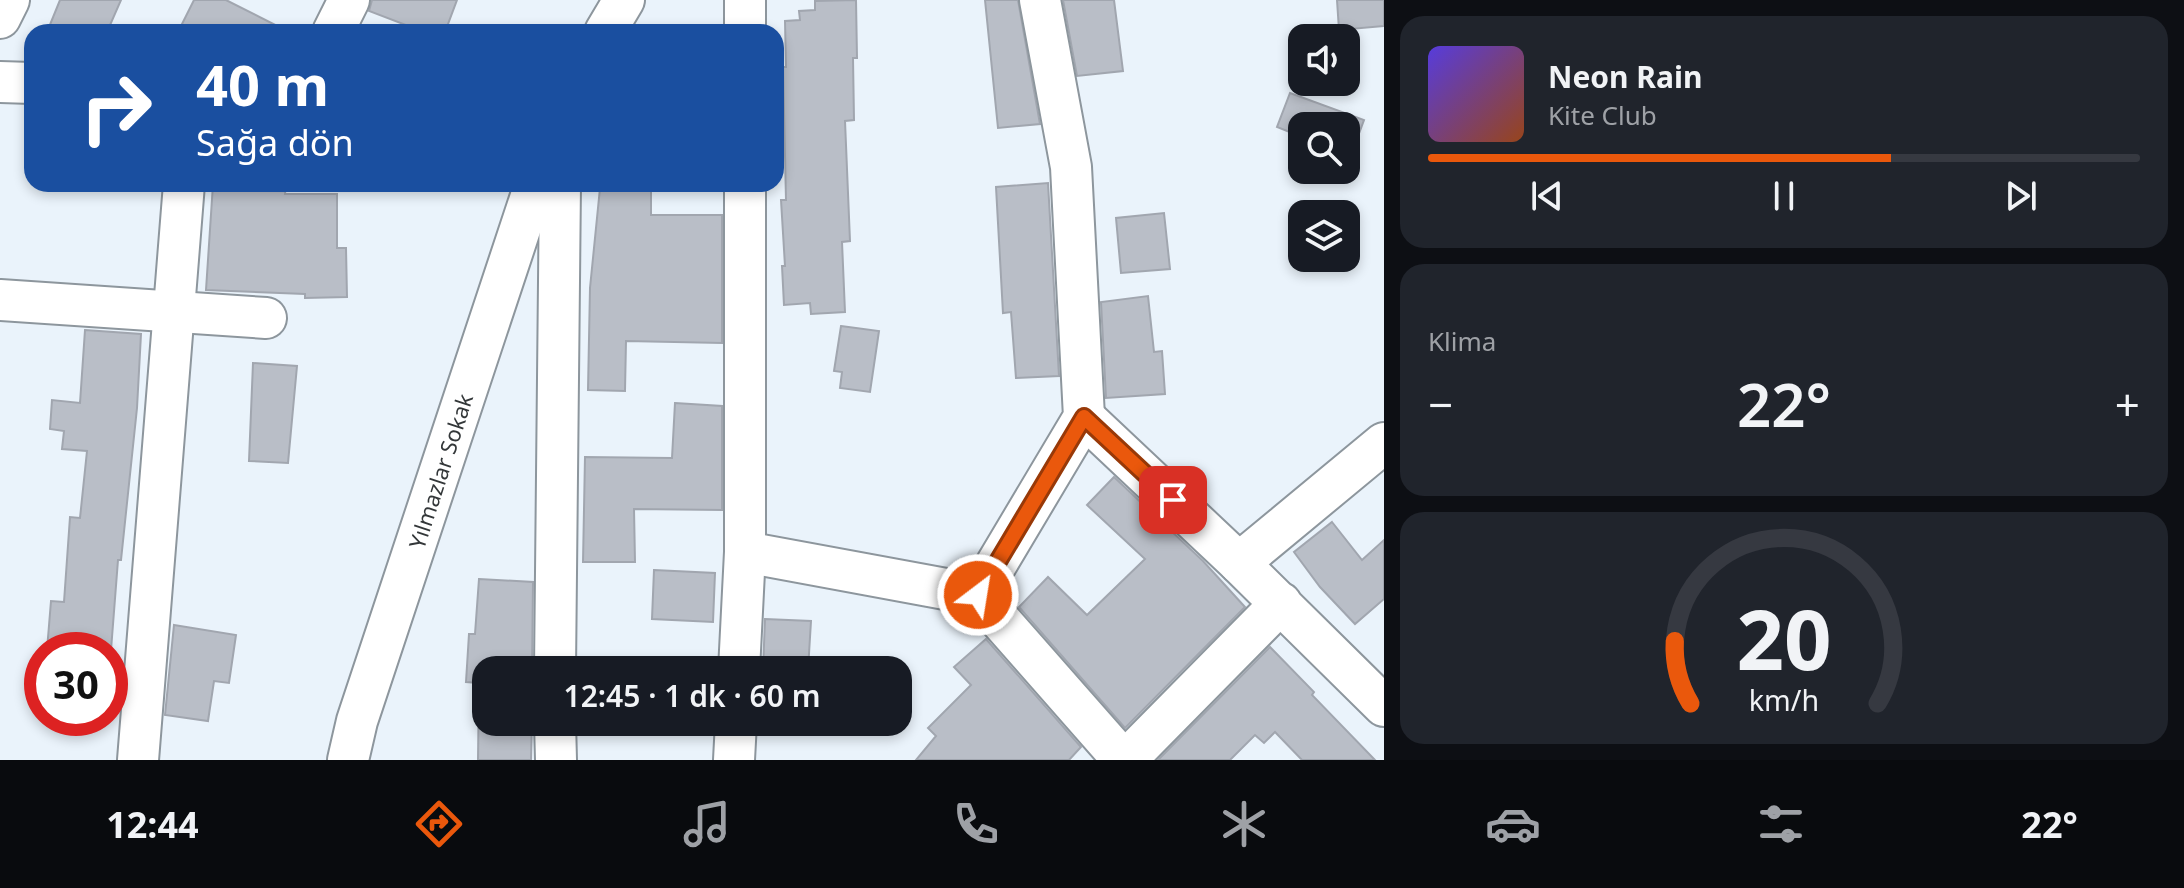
<!DOCTYPE html>
<html lang="tr">
<head>
<meta charset="utf-8">
<style>
	:root { --surface:#171b24; --page:#20242c; --text:#f1f3f6; --muted:#9ea1a6; --line:#363941; --accent:#ea580c }
	body { margin:0; font-family:"Noto Sans",sans-serif; background:var(--page); color:var(--text); height:100vh; display:flex; flex-direction:column; font-size:30px; white-space:nowrap }
	* { box-sizing:border-box; margin:0 }
	p { font-size:26px; color:var(--muted) }
	.icon { flex:none; width:44px; height:44px; fill:none; stroke:currentColor; stroke-width:2; stroke-linecap:round; stroke-linejoin:round }
	.map { position:relative; flex:1; overflow:hidden }
	.panel { display:flex; flex-direction:column; gap:16px; padding:16px; background:#0d0f14; width:800px }
	.panel>* { flex:none }
	.hud { position:absolute; left:24px; top:24px; width:760px; height:168px; border-radius:24px; box-shadow:0 4px 12px #0003; background:#1a4fa0; color:#fff; overflow:hidden }
	.controls { position:absolute; left:1288px; top:24px; display:grid; gap:16px }
	.controls a { display:grid; place-items:center; width:72px; height:72px; border-radius:16px; background:var(--surface); box-shadow:0 4px 12px #0003; font-size:40px }
	.speed { position:absolute; left:24px; top:632px; display:flex; gap:16px; font-size:40px; font-weight:700; text-align:center }
	.speed>* { display:grid; place-content:center; width:104px; height:104px; border-radius:50%; background:var(--surface); box-shadow:0 4px 12px #0003; line-height:1 }
	.speed .limit { border:12px solid #d22; background:#fff; color:#111 }
	.pin { position:absolute; display:grid; place-items:center; width:68px; height:68px; color:#fff; margin:-34px; border-radius:16px; box-shadow:0 4px 12px #0006 }
	.me { position:absolute; width:88px; margin:-44px; rotate:31deg; stroke-linejoin:round; filter:drop-shadow(0 0 6px #0008) }
	.turn { display:flex; align-items:center; gap:28px; height:168px; padding:0 40px; font-size:36px }
	.turn .icon { width:104px; height:104px; stroke-width:2.5 }
	.turn b { display:block; font-size:56px; line-height:68px }
	.big { font-size:60px; font-weight:600; line-height:1.1 }
	.panel .widget { flex:1; display:flex; flex-direction:column; justify-content:center; gap:12px; min-width:0; padding:0 28px; border-radius:24px; background:var(--page) }
	.panel .dial { align-items:center; gap:0 }
	.dial svg { height:208px; overflow:visible; fill:none; stroke:var(--line); stroke-width:7; stroke-linecap:round; text-anchor:middle }
	.dial text { fill:var(--text); stroke:none }
	.song { display:flex; align-items:center; gap:24px }
	.cover { width:96px; height:96px; border-radius:12px; background:linear-gradient(135deg,hsl(250 70% 55%),hsl(20 70% 35%)) }
	.played { height:8px; border-radius:4px; background:linear-gradient(90deg,var(--accent) 65%,var(--line) 65%) }
	.keys { display:flex; justify-content:space-around; direction:ltr }
	.heat { display:flex; justify-content:space-between; align-items:center; font-size:44px; direction:ltr }
	.trip { position:absolute; left:472px; top:656px; width:440px; height:80px; border-radius:24px; background:var(--surface); box-shadow:0 4px 12px #0003; font-weight:600; line-height:80px; text-align:center }
	.menu { display:flex; height:128px; justify-content:space-around; align-items:center; background:#090b0e; color:var(--muted) }
	.menu .icon { width:56px; height:56px }
	.menu .on { color:var(--accent) }
	.menu b { font-size:36px; color:var(--text) }
	main { display:flex; flex:1; min-height:0 }
	.map>svg:first-child { display:block }
	.building { fill:#b9bec7; stroke:#a1a6af; stroke-width:2 }
	.lines { fill:none; stroke-linecap:round; stroke-linejoin:round }
	.street-casing { stroke:#8d969d; stroke-width:44 }
	.street { stroke:#fff; stroke-width:40 }
	.route-casing { stroke:#983908; stroke-width:20 }
	.route { stroke:#ea580c; stroke-width:14 }
	.labels { text-anchor:middle; dominant-baseline:central; stroke-width:6; stroke-linejoin:round; paint-order:stroke }
	.street-label { font-size:22px; fill:#333739; stroke:#fff }
</style>
</head>
<body>
<main>
<div class="map">
<svg width="1384" height="760" viewBox="0 0 1384 760">
	<rect width="100%" height="100%" fill="#eaf3fb"/>
	<g class="building">
		<polygon points="60,0 121,0 107,32 47,32"/>
		<polygon points="194,0 226,0 289,32 178,32"/>
		<polygon points="372,0 457,0 445,32 424,32 369,11"/>
		<polygon points="856,0 857,58 853,58 854,120 845,121 850,241 842,242 845,312 811,314 810,303 784,305 782,266 785,266 781,200 786,200 783,67 786,67 785,21 800,20 799,11 815,10 815,1"/>
		<polygon points="985,0 1018,0 1040,124 998,128"/>
		<polygon points="1063,0 1114,0 1123,71 1077,76"/>
		<polygon points="1337,0 1384,0 1384,26 1339,30"/>
		<polygon points="1290,93 1364,120 1351,155 1346,153 1346,126 1302,126 1302,137 1277,127"/>
		<polygon points="1048,183 1059,376 1016,378 1011,312 1003,313 996,187"/>
		<polygon points="213,184 286,184 285,194 337,194 337,248 346,248 347,297 305,298 305,294 206,290"/>
		<polygon points="605,184 651,184 651,215 722,215 722,343 626,341 625,391 588,390 590,288 600,188 605,188"/>
		<polygon points="1164,213 1170,269 1121,273 1116,218"/>
		<polygon points="1148,296 1154,352 1162,351 1165,394 1106,398 1101,302"/>
		<polygon points="841,326 879,331 870,392 840,388 842,372 834,371"/>
		<polygon points="85,330 141,334 137,408 121,560 118,560 111,650 47,650 51,601 64,602 70,517 80,518 87,451 62,449 64,431 50,429 52,400 80,403"/>
		<polygon points="253,363 297,366 288,463 249,461"/>
		<polygon points="675,403 722,406 722,510 634,509 635,562 583,562 585,457 672,458"/>
		<polygon points="1114,477 1203,561 1245,607 1125,728 1019,607 1048,577 1087,615 1145,559 1087,505"/>
		<polygon points="1332,522 1362,560 1384,540 1384,599 1355,624 1320,587 1294,552"/>
		<polygon points="654,570 715,573 713,622 652,619"/>
		<polygon points="479,579 533,582 532,670 486,670 486,722 532,722 531,760 478,760 479,683 466,682 469,634 475,634"/>
		<polygon points="765,619 811,621 808,670 763,670"/>
		<polygon points="174,625 236,635 229,683 214,681 208,721 165,715"/>
		<polygon points="986,639 1081,747 1069,760 916,760 936,736 928,728 971,685 954,667"/>
		<polygon points="1270,647 1314,692 1312,695 1375,760 1302,760 1275,732 1264,743 1255,735 1230,760 1158,760"/>
	</g>
	<g class="lines">
		<g class="street-casing">
			<g id="street">
				<polyline points="0,18 9,0"/>
				<polyline points="333,32 349,0"/>
				<polyline points="605,32 624,0"/>
				<polyline points="745,32 745,0"/>
				<polyline points="0,82 32,83"/>
				<polyline points="0,300 266,318"/>
				<polyline points="1084,417 1239,563 1384,706"/>
				<polyline points="745,552 978,595 1084,417 1071,167 1040,0"/>
				<polyline points="1239,563 1384,443"/>
				<polyline points="978,595 1123,760"/>
				<polyline points="555,670 560,184"/>
				<polyline points="739,670 745,552 745,184"/>
				<polyline points="555,722 556,760"/>
				<polyline points="138,760 184,184"/>
				<polyline points="348,760 357,721 535,184"/>
				<polyline points="734,760 736,722"/>
				<polyline points="1126,760 1281,603"/>
			</g>
		</g>
		<use href="#street" class="street"/>
	</g>
	<g class="lines">
		<g class="route-casing">
			<polyline id="route" points="978,595 1084,417 1173,500"/>
		</g>
		<use href="#route" class="route"/>
	</g>
	<g class="labels">
		<g class="street-label">
			<text transform="translate(440 471) rotate(-72)">Yılmazlar Sokak</text>
		</g>
	</g>
</svg>
<div class="controls">
<a><svg class="icon" aria-label="sound" viewBox="0 0 24 24"><path d="M4 9h4l5-4v14l-5-4H4zM17 9q2 3 0 6"/></svg></a>
<a><svg class="icon" aria-label="search" viewBox="0 0 24 24"><circle cx="10" cy="10" r="6"/><path d="M15 15l6 6"/></svg></a>
<a><svg class="icon" aria-label="layers" viewBox="0 0 24 24"><path d="M12 4l9 5-9 5-9-5zM3 14l9 5 9-5"/></svg></a>
</div>
<div class="speed"><div class="limit">30</div></div>
<div class="pin" style="left:1173px;top:500px;background:#d93025"><svg class="icon" aria-label="arrive" viewBox="0 0 24 24"><path d="M6 21V4h12l-3 4 3 4H6"/></svg></div>
<svg class="me" style="left:978px;top:595px" viewBox="-20 -20 40 40"><circle r="17" fill="#ea580c" stroke="#fff" stroke-width="3"/><path d="M0-11L8 9 0 5-8 9z" fill="#fff"/></svg>
<div class="trip">12:45 · 1 dk · 60 m</div>
<div class="hud">
<div class="turn"><svg class="icon" aria-label="right" viewBox="0 0 24 24"><path d="M7 20v-9h11M14 6l5 5-5 5"/></svg><div><b>40 m</b>Sağa dön</div></div>
</div>
</div>
<section class="panel">
<div class="widget">
<div class="song"><i class="cover"></i><div><b>Neon Rain</b><p>Kite Club</p></div></div>
<div class="played"></div>
<div class="keys"><svg class="icon" aria-label="previous" viewBox="0 0 24 24"><path d="M18 5L8 12l10 7zM5 5v14"/></svg><svg class="icon" aria-label="pause" viewBox="0 0 24 24"><path d="M8 5v14M16 5v14"/></svg><svg class="icon" aria-label="next" viewBox="0 0 24 24"><path d="M6 5l10 7-10 7zM19 5v14"/></svg></div>
</div>
<div class="widget"><p>Klima</p>
<div class="heat"><a>−</a><b class="big">22°</b><a>+</a></div>
</div>
<div class="widget dial"><svg viewBox="0 0 100 80">
<path d="M14 69A42 42 0 1 1 86 69"/>
<path d="M14 69A42 42 0 0 1 8 45" stroke="#ea580c"/>
<text x="50" y="56" font-size="32" font-weight="700">20</text>
<text x="50" y="72" font-size="11">km/h</text>
</svg></div>
</section>
</main>
<nav class="menu">
<b>12:44</b>
<svg class="icon on" aria-label="directions" viewBox="0 0 24 24"><path d="M12 3l9 9-9 9-9-9zM9 14v-3h6M13 9l2 2-2 2"/></svg>
<svg class="icon" aria-label="music" viewBox="0 0 24 24"><path d="M9 18V5l10-2v13"/><circle cx="6" cy="18" r="3"/><circle cx="16" cy="16" r="3"/></svg>
<svg class="icon" aria-label="phone" viewBox="0 0 24 24"><path d="M5 4h4l2 5-3 2q2 4 5 5l2-3 5 2v4C11 20 4 13 5 4z"/></svg>
<svg class="icon" aria-label="climate" viewBox="0 0 24 24"><path d="M12 3v18M4 7l16 10M4 17L20 7"/></svg>
<svg class="icon" aria-label="car" viewBox="0 0 24 24"><path d="M5 17H2v-5l4-1 3-4h7l3 4 3 1v5h-3M9 17h6M6 11h13"/><circle cx="7" cy="17" r="2"/><circle cx="17" cy="17" r="2"/></svg>
<svg class="icon" aria-label="filters" viewBox="0 0 24 24"><path d="M4 7h16M4 17h16"/><circle cx="9" cy="7" r="2"/><circle cx="15" cy="17" r="2"/></svg>
<b>22°</b>
</nav>
</body>
</html>
